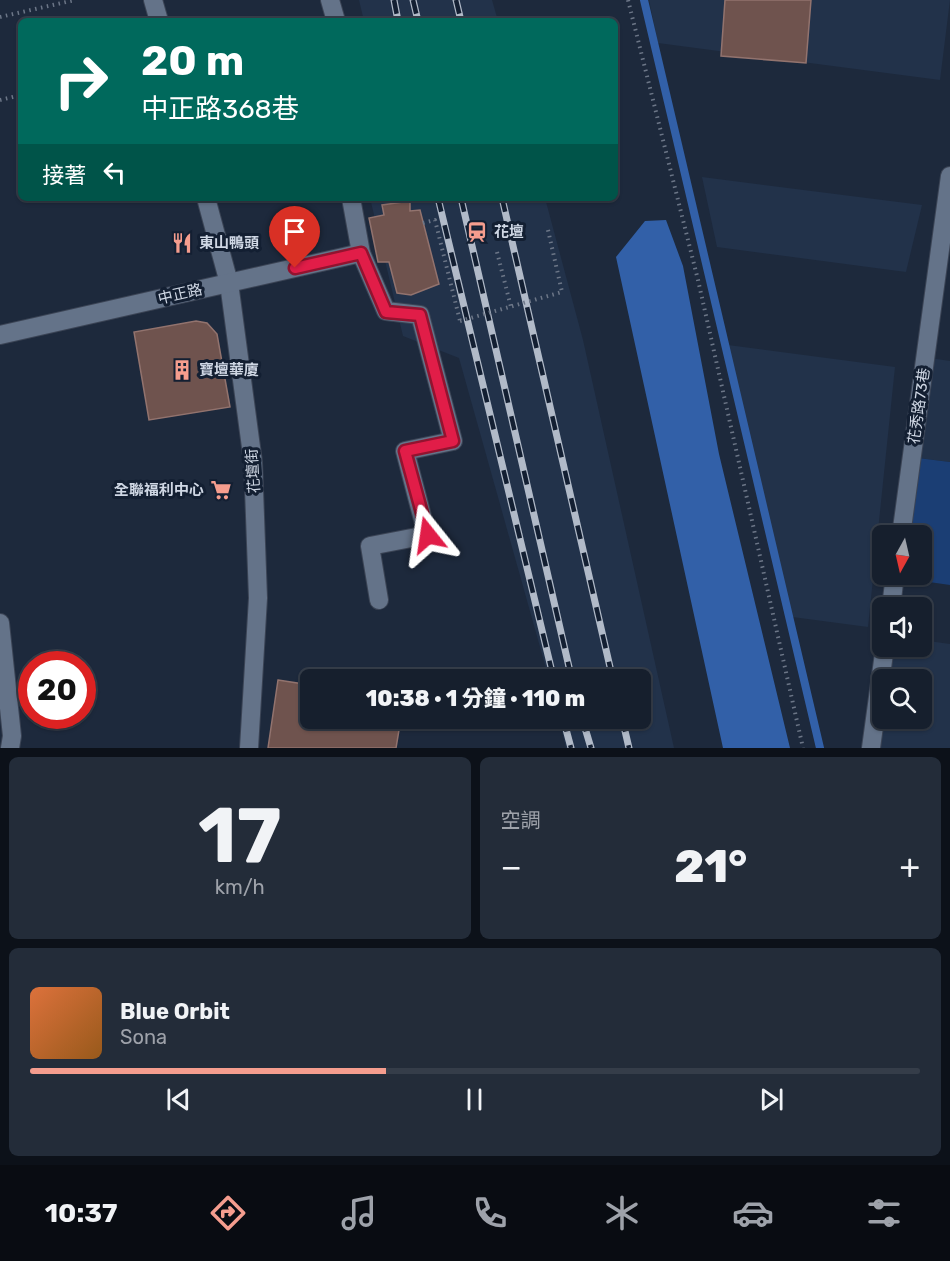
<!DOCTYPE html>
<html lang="zh-TW">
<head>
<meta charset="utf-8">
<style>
	:root { --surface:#161f2d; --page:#232c39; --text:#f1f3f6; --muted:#9ea2aa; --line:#353d49; --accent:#f59d8e }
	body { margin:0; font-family:Rubik,"Noto Sans TC",sans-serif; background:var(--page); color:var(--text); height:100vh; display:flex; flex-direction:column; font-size:22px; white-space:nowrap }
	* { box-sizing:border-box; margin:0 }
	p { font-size:20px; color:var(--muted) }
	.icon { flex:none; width:33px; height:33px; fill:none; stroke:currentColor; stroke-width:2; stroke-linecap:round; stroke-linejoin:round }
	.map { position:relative; height:748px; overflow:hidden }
	.panel { display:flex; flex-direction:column; gap:9px; padding:9px; background:#0c1119; flex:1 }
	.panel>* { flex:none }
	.top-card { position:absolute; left:18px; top:18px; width:600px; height:183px; border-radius:9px; box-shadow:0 2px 4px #0004,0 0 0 2px var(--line); background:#00695c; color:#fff; overflow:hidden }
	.needle { width:39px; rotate:188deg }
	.buttons { position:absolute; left:872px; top:525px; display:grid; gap:12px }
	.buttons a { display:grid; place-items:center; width:60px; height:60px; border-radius:9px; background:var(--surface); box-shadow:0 2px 4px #0004,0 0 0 2px var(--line); font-size:30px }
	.speed { position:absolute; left:18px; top:651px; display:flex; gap:12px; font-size:30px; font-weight:700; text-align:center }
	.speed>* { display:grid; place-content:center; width:78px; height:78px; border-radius:50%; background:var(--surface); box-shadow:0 2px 4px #0004,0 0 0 2px var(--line); line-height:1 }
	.speed .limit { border:9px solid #d22; background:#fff; color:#111 }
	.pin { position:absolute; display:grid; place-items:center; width:51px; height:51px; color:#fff; margin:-62px -26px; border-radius:50% 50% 50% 0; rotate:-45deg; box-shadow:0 0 6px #0007 }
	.pin .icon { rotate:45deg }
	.me { position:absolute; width:66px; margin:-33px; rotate:345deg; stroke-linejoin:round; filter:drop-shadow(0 0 4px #0008) }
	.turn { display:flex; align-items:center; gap:21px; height:126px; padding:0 24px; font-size:27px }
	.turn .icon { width:78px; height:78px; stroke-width:2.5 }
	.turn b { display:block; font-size:42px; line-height:51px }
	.then { display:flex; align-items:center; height:57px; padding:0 24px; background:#0003; gap:12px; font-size:22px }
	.big { font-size:45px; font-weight:800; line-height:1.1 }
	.panel .tile { flex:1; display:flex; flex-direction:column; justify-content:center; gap:9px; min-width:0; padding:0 21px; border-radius:9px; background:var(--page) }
	.panel .dial { align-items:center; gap:0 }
	.dial b { font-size:78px; line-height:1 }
	.song { display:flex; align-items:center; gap:18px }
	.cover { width:72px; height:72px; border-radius:9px; background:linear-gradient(135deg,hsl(20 70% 55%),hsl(30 70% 35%)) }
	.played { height:6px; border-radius:3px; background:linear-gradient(90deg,var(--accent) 40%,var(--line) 40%) }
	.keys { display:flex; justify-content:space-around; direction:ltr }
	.heat { display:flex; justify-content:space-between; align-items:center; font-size:33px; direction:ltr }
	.panel .tiles { flex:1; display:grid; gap:9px; grid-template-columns:1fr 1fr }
	.tile:last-child { grid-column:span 2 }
	.trip { position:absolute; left:300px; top:669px; width:351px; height:60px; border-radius:9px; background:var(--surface); box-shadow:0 2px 4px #0004,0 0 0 2px var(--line); font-weight:800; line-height:60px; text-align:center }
	.dock { display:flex; height:96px; justify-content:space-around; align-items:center; background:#090c12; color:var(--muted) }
	.dock .icon { width:42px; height:42px }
	.dock .current { color:var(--accent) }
	.dock b { font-size:27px; color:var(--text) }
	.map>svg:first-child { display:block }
	.built { fill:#22324a }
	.green { fill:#1b3e74 }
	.water { fill:#3260a8 }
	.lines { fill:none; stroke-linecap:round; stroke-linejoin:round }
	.stream { stroke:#3260a8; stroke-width:8 }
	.building { fill:#6f534e; stroke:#92736e; stroke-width:1.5 }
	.minor-casing { stroke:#3b4455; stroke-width:20 }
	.path { stroke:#6c7687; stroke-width:4; stroke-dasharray:1.5 4.5; stroke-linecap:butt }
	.minor { stroke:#647389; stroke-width:18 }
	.rail-casing { stroke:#b1bac8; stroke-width:7 }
	.rail { stroke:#131f32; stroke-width:4.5; stroke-dasharray:14; stroke-linecap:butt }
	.path-bridge { stroke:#6c7687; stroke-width:4; stroke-dasharray:1.5 4.5; stroke-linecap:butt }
	.route-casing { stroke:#92132f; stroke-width:15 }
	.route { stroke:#e11d48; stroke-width:10 }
	.labels { text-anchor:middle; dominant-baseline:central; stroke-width:6; stroke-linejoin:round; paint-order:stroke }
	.poi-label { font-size:15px; font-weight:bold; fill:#cfd7e4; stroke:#131f32; text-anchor:start }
	.street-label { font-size:15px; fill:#cfd7e4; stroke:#131f32 }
</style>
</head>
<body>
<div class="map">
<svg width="950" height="748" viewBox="0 0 950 748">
	<rect width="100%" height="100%" fill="#1d293c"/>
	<g class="built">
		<polygon points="359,0 492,0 498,21 364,21"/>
		<polygon points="649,0 950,0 940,80 658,43"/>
		<polygon points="702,177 922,205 906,272 717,247"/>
		<polygon points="370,198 545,198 583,340 674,748 566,748 559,719 640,718 640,680 549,679 459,358 403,336"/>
		<polygon points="728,345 895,367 868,627 785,616"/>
		<polygon points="930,358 950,361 950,462 918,458"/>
		<polygon points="921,640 950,644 950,748 878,748 882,718 921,718 921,680 887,679 891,647 921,646"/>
	</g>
	<polygon class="green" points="918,458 950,462 950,585 901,578 901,575 921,574 921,536 907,535"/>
	<polygon class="water" points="666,220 683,266 719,454 790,748 723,748 616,257 645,221"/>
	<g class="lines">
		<polyline class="stream" points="644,0 820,748"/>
	</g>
	<g class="building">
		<polygon points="725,0 811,0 806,63 721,56"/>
		<polygon points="410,201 410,211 420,210 439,284 411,295 397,293 389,262 378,262 369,218 384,215 382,205"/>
		<polygon points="196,321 207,323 217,334 230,407 149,420 134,332"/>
		<polygon points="278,680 310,685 310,718 401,718 396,748 268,748"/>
	</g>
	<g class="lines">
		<g class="minor-casing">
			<g id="minor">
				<polyline points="153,0 159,21"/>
				<polyline points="330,0 336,21"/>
				<polyline points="206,198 229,283 253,462 258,598 249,748"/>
				<polyline points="351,198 361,253 386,311 420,315 453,441 405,451 427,535 370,546 379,600"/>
				<polyline points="0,335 361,253"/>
				<polyline points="901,536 950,176"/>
				<polyline points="891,608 895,574"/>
				<polyline points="0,623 12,736 10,748"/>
				<polyline points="871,748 885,646"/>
			</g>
		</g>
		<g class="path">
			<polyline points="628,0 698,280 803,748"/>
			<polyline points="0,17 75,0"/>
			<polyline points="0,100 21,95"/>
			<polyline points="423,223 435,220 460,321"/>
			<polyline points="548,230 562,292"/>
			<polyline points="497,252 511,307"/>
		</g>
		<use href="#minor" class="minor"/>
		<g class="rail-casing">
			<g id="rail">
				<polyline points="394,0 398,21"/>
				<polyline points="413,0 418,21"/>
				<polyline points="456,0 461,21"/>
				<polyline points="438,198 554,680"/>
				<polyline points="461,198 572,680"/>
				<polyline points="502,198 613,680"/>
				<polyline points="563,718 571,748"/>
				<polyline points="582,718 591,748"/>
				<polyline points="622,718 629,748"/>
			</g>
		</g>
		<use href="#rail" class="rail"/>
		<polyline class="path-bridge" points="460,321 562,292"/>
	</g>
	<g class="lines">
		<g class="route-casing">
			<polyline id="route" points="295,268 361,253 386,312 420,315 453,441 405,451 428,535"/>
		</g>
		<use href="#route" class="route"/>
	</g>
	<defs>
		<g id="station-bare" transform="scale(1.62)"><path d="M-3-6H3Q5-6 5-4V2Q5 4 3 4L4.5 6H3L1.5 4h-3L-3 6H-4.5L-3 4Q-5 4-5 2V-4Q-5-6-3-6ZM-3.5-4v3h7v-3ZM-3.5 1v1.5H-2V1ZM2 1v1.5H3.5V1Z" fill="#f59d8e" stroke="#131f32" stroke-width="2.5" paint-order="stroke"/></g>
		<g id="restaurant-bare" transform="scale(1.62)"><path d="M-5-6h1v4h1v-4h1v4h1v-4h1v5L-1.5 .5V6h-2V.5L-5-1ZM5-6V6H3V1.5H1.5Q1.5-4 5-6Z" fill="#f59d8e" stroke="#131f32" stroke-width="2.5" paint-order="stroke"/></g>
		<g id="building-bare" transform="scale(1.62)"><path d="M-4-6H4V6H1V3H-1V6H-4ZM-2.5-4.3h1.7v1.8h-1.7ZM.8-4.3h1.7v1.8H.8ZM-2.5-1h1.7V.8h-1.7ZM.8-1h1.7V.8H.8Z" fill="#f59d8e" stroke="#131f32" stroke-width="2.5" paint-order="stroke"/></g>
		<g id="supermarket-bare" transform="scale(1.62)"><path d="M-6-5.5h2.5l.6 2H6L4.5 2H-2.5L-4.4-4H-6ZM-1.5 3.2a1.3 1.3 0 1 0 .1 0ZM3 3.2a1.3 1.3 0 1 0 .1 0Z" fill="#f59d8e" stroke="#131f32" stroke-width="2.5" paint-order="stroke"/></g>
	</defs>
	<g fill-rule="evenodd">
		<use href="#station-bare" x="477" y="232"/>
		<use href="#restaurant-bare" x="182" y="243"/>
		<use href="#building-bare" x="182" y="370"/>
		<use href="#supermarket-bare" x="221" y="490"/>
	</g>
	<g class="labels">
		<g class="poi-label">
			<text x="494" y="232">花壇</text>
			<text x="199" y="243">東山鴨頭</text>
			<text x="199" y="370">寶壇華廈</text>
			<text x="204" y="490" text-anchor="end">全聯福利中心</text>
		</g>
		<g class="street-label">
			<text transform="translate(180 294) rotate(-13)">中正路</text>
			<text transform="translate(919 406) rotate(-82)">花秀路73巷</text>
			<text transform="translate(253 471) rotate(-94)">花壇街</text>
		</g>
	</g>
</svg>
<div class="buttons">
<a><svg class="needle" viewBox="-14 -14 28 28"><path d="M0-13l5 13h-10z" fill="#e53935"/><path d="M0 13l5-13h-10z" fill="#9ea2aa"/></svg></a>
<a><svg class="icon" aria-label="sound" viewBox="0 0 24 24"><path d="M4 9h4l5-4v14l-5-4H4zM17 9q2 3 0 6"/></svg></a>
<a><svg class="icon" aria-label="search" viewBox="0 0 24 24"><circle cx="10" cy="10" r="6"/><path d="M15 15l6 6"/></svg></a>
</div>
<div class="speed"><div class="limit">20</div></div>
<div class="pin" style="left:295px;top:268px;background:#d93025"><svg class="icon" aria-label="arrive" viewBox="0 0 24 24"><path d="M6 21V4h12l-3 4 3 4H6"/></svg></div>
<svg class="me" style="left:428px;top:535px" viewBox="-20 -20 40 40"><path d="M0-17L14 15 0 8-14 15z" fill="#e11d48" stroke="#fff" stroke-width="4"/></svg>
<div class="trip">10:38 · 1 分鐘 · 110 m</div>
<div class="top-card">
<div class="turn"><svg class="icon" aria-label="right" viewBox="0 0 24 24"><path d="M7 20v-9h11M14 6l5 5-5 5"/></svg><div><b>20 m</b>中正路368巷</div></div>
<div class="then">接著<svg class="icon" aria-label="left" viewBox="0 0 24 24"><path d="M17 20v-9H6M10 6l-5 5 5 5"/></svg></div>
</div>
</div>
<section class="panel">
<div class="tiles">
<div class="tile dial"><b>17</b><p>km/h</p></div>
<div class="tile"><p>空調</p>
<div class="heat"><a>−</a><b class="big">21°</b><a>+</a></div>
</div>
<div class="tile">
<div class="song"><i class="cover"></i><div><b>Blue Orbit</b><p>Sona</p></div></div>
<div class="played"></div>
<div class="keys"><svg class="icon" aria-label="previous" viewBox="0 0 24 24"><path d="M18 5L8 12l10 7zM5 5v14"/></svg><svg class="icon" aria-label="pause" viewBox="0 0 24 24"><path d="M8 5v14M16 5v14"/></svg><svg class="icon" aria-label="next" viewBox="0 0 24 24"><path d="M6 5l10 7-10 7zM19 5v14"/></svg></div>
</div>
</div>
</section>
<nav class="dock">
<b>10:37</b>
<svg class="icon current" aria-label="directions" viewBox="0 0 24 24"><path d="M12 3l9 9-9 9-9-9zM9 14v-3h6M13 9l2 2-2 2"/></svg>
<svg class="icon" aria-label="music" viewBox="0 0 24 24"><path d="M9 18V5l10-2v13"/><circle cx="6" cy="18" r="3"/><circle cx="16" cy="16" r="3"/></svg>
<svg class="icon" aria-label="phone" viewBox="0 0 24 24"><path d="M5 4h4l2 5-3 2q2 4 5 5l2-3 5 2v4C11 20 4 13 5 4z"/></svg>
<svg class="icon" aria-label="climate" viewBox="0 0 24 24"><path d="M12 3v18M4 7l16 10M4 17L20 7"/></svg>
<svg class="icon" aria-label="car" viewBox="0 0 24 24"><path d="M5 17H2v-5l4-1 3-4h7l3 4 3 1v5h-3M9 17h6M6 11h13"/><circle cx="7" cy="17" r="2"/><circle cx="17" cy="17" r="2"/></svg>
<svg class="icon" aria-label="filters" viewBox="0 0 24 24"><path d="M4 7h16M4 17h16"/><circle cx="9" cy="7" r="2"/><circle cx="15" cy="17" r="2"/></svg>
</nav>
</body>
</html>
